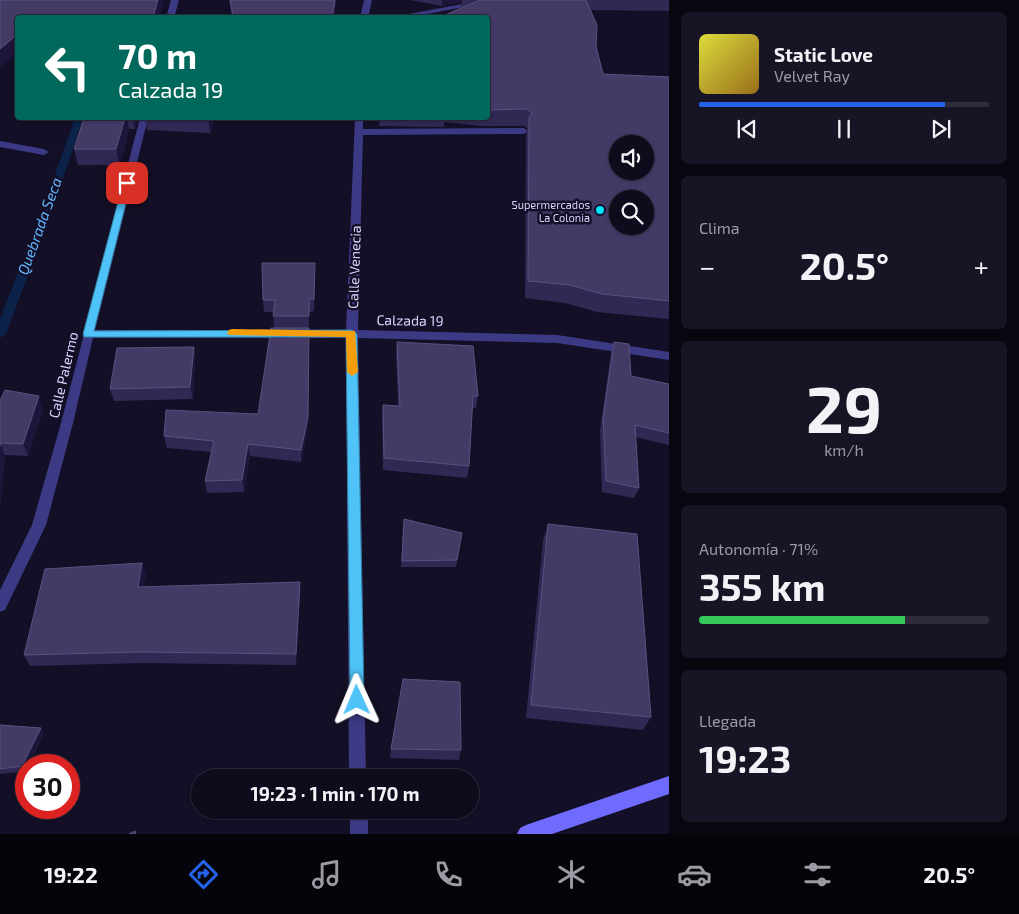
<!DOCTYPE html>
<html lang="es">
<head>
<meta charset="utf-8">
<style>
	:root { --surface:#0e0b1c; --page:#171425; --text:#f1f3f6; --muted:#9b9ba3; --line:#2e2b3b; --accent:#2563eb }
	body { margin:0; font-family:"Exo 2",sans-serif; background:var(--page); color:var(--text); height:100vh; display:flex; flex-direction:column; font-size:19px; white-space:nowrap }
	* { box-sizing:border-box; margin:0 }
	p { font-size:16px; color:var(--muted) }
	.icon { flex:none; width:28px; height:28px; fill:none; stroke:currentColor; stroke-width:2; stroke-linecap:round; stroke-linejoin:round }
	.map { position:relative; flex:1; overflow:hidden }
	.drawer { display:flex; flex-direction:column; gap:12px; padding:12px; background:#08060f; width:350px }
	.drawer>* { flex:none }
	.top-card { position:absolute; left:15px; top:15px; width:475px; height:105px; border-radius:5px; box-shadow:0 1px 4px #0004,0 0 0 1px var(--line); background:#00695c; color:#fff; overflow:hidden }
	.fabs { position:absolute; left:609px; top:135px; display:grid; gap:10px }
	.fabs a { display:grid; place-items:center; width:45px; height:45px; border-radius:50%; background:var(--surface); box-shadow:0 1px 4px #0004,0 0 0 1px var(--line); font-size:25px }
	.speed { position:absolute; left:15px; top:754px; display:flex; gap:10px; font-size:25px; font-weight:700; text-align:center }
	.speed>* { display:grid; place-content:center; width:65px; height:65px; border-radius:50%; background:var(--surface); box-shadow:0 1px 4px #0004,0 0 0 1px var(--line); line-height:1 }
	.speed .limit { border:8px solid #d22; background:#fff; color:#111 }
	.pin { position:absolute; display:grid; place-items:center; width:42px; height:42px; color:#fff; margin:-21px; border-radius:10px; box-shadow:0 2px 8px #0006 }
	.me { position:absolute; width:55px; margin:-28px; rotate:359deg; stroke-linejoin:round; filter:drop-shadow(0 0 4px #0008) }
	.turn { display:flex; align-items:center; gap:18px; height:105px; padding:0 20px; font-size:22px }
	.turn .icon { width:65px; height:65px; stroke-width:2.5 }
	.turn b { display:block; font-size:35px; line-height:42px }
	.big { font-size:38px; font-weight:700; line-height:1.1 }
	.drawer .tile { flex:1; display:flex; flex-direction:column; justify-content:center; gap:8px; min-width:0; padding:0 18px; border-radius:8px; background:var(--page) }
	.drawer .dial { align-items:center; gap:0 }
	.dial b { font-size:65px; line-height:1 }
	.song { display:flex; align-items:center; gap:15px }
	.cover { width:60px; height:60px; border-radius:8px; background:linear-gradient(135deg,hsl(60 70% 55%),hsl(40 70% 35%)) }
	.played { height:5px; border-radius:2px; background:linear-gradient(90deg,var(--accent) 85%,var(--line) 85%) }
	.keys { display:flex; justify-content:space-around; direction:ltr }
	.heat { display:flex; justify-content:space-between; align-items:center; font-size:28px; direction:ltr }
	.charge { height:8px; border-radius:4px; background:linear-gradient(90deg,#34c759 71%,var(--line) 0) }
	.trip { position:absolute; left:191px; top:769px; width:288px; height:50px; border-radius:25px; background:var(--surface); box-shadow:0 1px 4px #0004,0 0 0 1px var(--line); font-weight:700; line-height:50px; text-align:center }
	.dock { display:flex; height:80px; justify-content:space-around; align-items:center; background:#06040b; color:var(--muted) }
	.dock .icon { width:35px; height:35px }
	.dock .current { color:var(--accent) }
	.dock b { font-size:22px; color:var(--text) }
	main { display:flex; flex:1; min-height:0 }
	.map>svg:first-child { display:block }
	.lines { fill:none; stroke-linecap:round; stroke-linejoin:round }
	.stream { fill:#0c2248; fill-rule:evenodd }
	.street { fill:#3d3a85; fill-rule:evenodd }
	.secondary { fill:#6f6bff; fill-rule:evenodd }
	.wall { fill:#312854 }
	.shaded-wall { fill:#1d163a }
	.building { fill:#433a66; stroke:#5a527e; fill-rule:evenodd }
	.route { fill:#4fc3f7; stroke:#337fa1 }
	.slow { fill:#f59e0b }
	.poi-dot { fill:#00e5ff; stroke:#130f26; stroke-width:2 }
	.labels { text-anchor:middle; dominant-baseline:central; stroke-width:5; stroke-linejoin:round; paint-order:stroke }
	.far-poi-label { font-size:11px; fill:#d9d4ff; stroke:#130f26; text-anchor:end }
	.street-label { font-size:14px; fill:#d9d4ff; stroke:#130f26 }
	.water-label { font-size:15px; font-style:italic; fill:#62b6ff; stroke:#130f26 }
</style>
</head>
<body>
<main>
<div class="map">
<svg width="669" height="834" viewBox="0 0 669 834">
	<rect width="100%" height="100%" fill="#130f26"/>
	<g class="lines">
		<polygon class="stream" points="75,118 83,118 53,208 6,334 0,338 0,319 43,208"/>
		<g class="street">
			<polygon points="171,0 179,0 174,18 166,18"/>
			<polygon points="364,0 372,0 368,18 360,18"/>
			<polygon points="484,0 501,0 406,18 387,18"/>
			<polygon points="140,118 148,118 95,330 346,330 355,118 363,118 363,129 524,128 528,131 524,134 363,135 358,330 557,335 669,352 669,360 557,343 358,338 366,778 349,778 346,338 93,338 73,423 46,525 5,610 0,612 0,590 32,525 61,423"/>
			<polygon points="0,141 44,149 49,152 44,155 0,147"/>
			<rect x="350" y="810" width="18" height="24"/>
		</g>
		<polygon class="secondary" points="669,776 669,794 552,834 517,834 520,828 526,825"/>
	</g>
	<g class="wall">
		<polygon points="229,0 336,0 334,18 219,18 232,17"/>
		<polygon points="410,0 669,0 669,11 590,10 596,46 603,74 669,77 669,319 597,312 565,303 525,298 526,135 527,128 524,126 481,126 444,122 444,127 379,126 380,118 488,118 488,18 461,8 462,2 442,6"/>
		<polygon points="84,118 139,118 135,129 129,129 120,165 78,165 74,149"/>
		<polygon points="145,118 215,118 210,133 147,130"/>
		<polygon points="315,275 314,311 309,312 308,429 301,462 250,456 244,492 207,493 205,481 211,452 167,448 164,436 258,414 274,328 273,312 264,312 263,300"/>
		<polygon points="397,342 478,396 476,408 472,408 469,466 467,478 383,470 382,417 383,405 398,406 396,355"/>
		<polygon points="614,342 631,376 669,384 669,445 635,437 639,488 634,498 602,492 600,430 611,353"/>
		<polygon points="194,347 195,359 193,399 114,401 110,389"/>
		<polygon points="0,401 43,409 28,456 5,455 0,505"/>
		<polygon points="548,524 651,717 643,730 526,718 543,540"/>
		<polygon points="403,525 462,533 456,567 401,567"/>
		<polygon points="142,563 146,574 143,587 300,582 300,593 296,665 142,663 30,666 24,655"/>
		<polygon points="0,725 41,728 44,733 26,771 0,774"/>
		<polygon points="391,749 461,750 459,760 390,758"/>
	</g>
	<g class="shaded-wall">
		<polygon points="158,0 164,0 159,18 153,18"/>
		<polygon points="335,0 336,0 334,18 332,18"/>
		<polygon points="442,0 462,0 462,2 442,6"/>
		<polygon points="120,15 120,18 98,18"/>
		<polygon points="18,34 18,53 0,68 0,49"/>
		<polygon points="125,118 127,118 129,129 120,165 116,149"/>
		<polygon points="133,118 139,118 135,129"/>
		<polygon points="208,118 215,118 210,133"/>
		<polygon points="309,328 308,429 301,462 301,450"/>
		<polygon points="194,347 195,359 193,399 190,387"/>
		<polygon points="39,396 43,409 28,456 23,444"/>
		<polygon points="0,443 5,455 0,505"/>
		<polygon points="248,444 250,456 244,492 242,480"/>
		<polygon points="142,563 146,574 141,598 138,587"/>
		<polygon points="300,582 300,593 296,665 296,654"/>
		<polygon points="41,728 44,733 28,765 26,765 26,771 22,766"/>
	</g>
	<g class="building">
		<polygon points="0,0 158,0 153,18 119,18 120,15 98,18 18,18 18,34 0,49"/>
		<polygon points="230,0 335,0 332,18 219,18 233,16"/>
		<path d="M480,0H586L597,25L596,46L603,74L669,77V301L602,294L570,285L528,281L529,118L532,113L527,109L488,110V18H438ZM618,144H645V171H618ZM618,199H645V226H618Z"/>
		<polygon points="84,118 125,118 116,149 74,149"/>
		<polygon points="262,263 315,263 314,299 309,299 309,316 273,316 275,300 263,300"/>
		<polygon points="271,328 309,328 308,417 301,450 248,444 242,480 205,481 214,441 164,436 166,410 258,414"/>
		<polygon points="397,342 473,346 478,396 473,396 469,466 384,458 383,405 400,406"/>
		<polygon points="614,342 629,344 631,376 669,384 669,433 635,425 639,488 606,481 603,419"/>
		<polygon points="194,347 190,387 110,389 117,348"/>
		<polygon points="5,390 39,396 23,444 0,443 0,446 0,401"/>
		<polygon points="404,519 462,533 457,560 402,561"/>
		<polygon points="548,524 637,534 651,717 531,705"/>
		<polygon points="142,563 138,587 300,582 296,654 139,652 24,655 45,569"/>
		<polygon points="403,679 460,682 461,750 391,749"/>
		<polygon points="0,725 41,728 22,766 0,769"/>
		<polygon points="135,831 136,834 129,834"/>
	</g>
	<polygon class="route" points="127,180 131,183 94,331 352,330 357,334 364,700 362,705 357,707 352,705 350,700 346,337 84,337 83,334 123,183"/>
	<polygon class="slow" points="232,329 355,331 358,372 352,376 347,372 346,337 229,335 227,333 229,330"/>
	<circle class="poi-dot" cx="600" cy="210" r="5"/>
	<g class="labels">
		<g class="far-poi-label">
			<text x="590" y="204">Supermercados<tspan x="590" dy="13">La Colonia</tspan></text>
		</g>
		<g class="street-label">
			<text transform="translate(354 267) rotate(-88)">Calle Venecia</text>
			<text transform="translate(410 320) rotate(1)">Calzada 19</text>
			<text transform="translate(63 375) rotate(-77)">Calle Palermo</text>
		</g>
		<g class="water-label">
			<text transform="translate(39 226) rotate(-70)">Quebrada Seca</text>
		</g>
	</g>
</svg>
<div class="fabs">
<a><svg class="icon" aria-label="sound" viewBox="0 0 24 24"><path d="M4 9h4l5-4v14l-5-4H4zM17 9q2 3 0 6"/></svg></a>
<a><svg class="icon" aria-label="search" viewBox="0 0 24 24"><circle cx="10" cy="10" r="6"/><path d="M15 15l6 6"/></svg></a>
</div>
<div class="speed"><div class="limit">30</div></div>
<div class="pin" style="left:127px;top:183px;background:#d93025"><svg class="icon" aria-label="arrive" viewBox="0 0 24 24"><path d="M6 21V4h12l-3 4 3 4H6"/></svg></div>
<svg class="me" style="left:357px;top:700px" viewBox="-20 -20 40 40"><path d="M0-17L14 15 0 8-14 15z" fill="#4fc3f7" stroke="#fff" stroke-width="4"/></svg>
<div class="trip">19:23 · 1 min · 170 m</div>
<div class="top-card">
<div class="turn"><svg class="icon" aria-label="left" viewBox="0 0 24 24"><path d="M17 20v-9H6M10 6l-5 5 5 5"/></svg><div><b>70 m</b>Calzada 19</div></div>
</div>
</div>
<section class="drawer">
<div class="tile">
<div class="song"><i class="cover"></i><div><b>Static Love</b><p>Velvet Ray</p></div></div>
<div class="played"></div>
<div class="keys"><svg class="icon" aria-label="previous" viewBox="0 0 24 24"><path d="M18 5L8 12l10 7zM5 5v14"/></svg><svg class="icon" aria-label="pause" viewBox="0 0 24 24"><path d="M8 5v14M16 5v14"/></svg><svg class="icon" aria-label="next" viewBox="0 0 24 24"><path d="M6 5l10 7-10 7zM19 5v14"/></svg></div>
</div>
<div class="tile"><p>Clima</p>
<div class="heat"><a>−</a><b class="big">20.5°</b><a>+</a></div>
</div>
<div class="tile dial"><b>29</b><p>km/h</p></div>
<div class="tile"><p>Autonomía · 71%</p><b class="big">355 km</b><div class="charge"></div></div>
<div class="tile"><p>Llegada</p><b class="big">19:23</b></div>
</section>
</main>
<nav class="dock">
<b>19:22</b>
<svg class="icon current" aria-label="directions" viewBox="0 0 24 24"><path d="M12 3l9 9-9 9-9-9zM9 14v-3h6M13 9l2 2-2 2"/></svg>
<svg class="icon" aria-label="music" viewBox="0 0 24 24"><path d="M9 18V5l10-2v13"/><circle cx="6" cy="18" r="3"/><circle cx="16" cy="16" r="3"/></svg>
<svg class="icon" aria-label="phone" viewBox="0 0 24 24"><path d="M5 4h4l2 5-3 2q2 4 5 5l2-3 5 2v4C11 20 4 13 5 4z"/></svg>
<svg class="icon" aria-label="climate" viewBox="0 0 24 24"><path d="M12 3v18M4 7l16 10M4 17L20 7"/></svg>
<svg class="icon" aria-label="car" viewBox="0 0 24 24"><path d="M5 17H2v-5l4-1 3-4h7l3 4 3 1v5h-3M9 17h6M6 11h13"/><circle cx="7" cy="17" r="2"/><circle cx="17" cy="17" r="2"/></svg>
<svg class="icon" aria-label="filters" viewBox="0 0 24 24"><path d="M4 7h16M4 17h16"/><circle cx="9" cy="7" r="2"/><circle cx="15" cy="17" r="2"/></svg>
<b>20.5°</b>
</nav>
</body>
</html>
